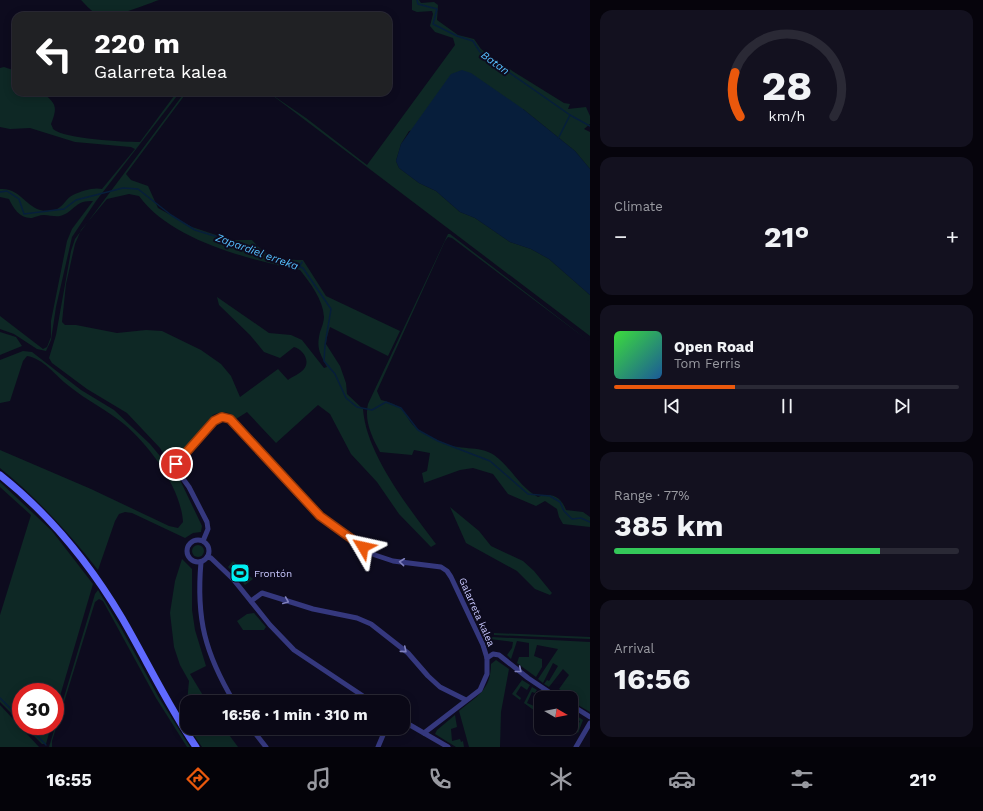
<!DOCTYPE html>
<html lang="en">
<head>
<meta charset="utf-8">
<style>
	:root { --surface:#0a0816; --page:#13111f; --text:#f1f3f6; --muted:#999aa1; --line:#2a2935; --accent:#ea580c }
	body { margin:0; font-family:"Work Sans",sans-serif; background:var(--page); color:var(--text); height:100vh; display:flex; flex-direction:column; font-size:15px; white-space:nowrap }
	* { box-sizing:border-box; margin:0 }
	p { font-size:13px; color:var(--muted) }
	.icon { flex:none; width:22px; height:22px; fill:none; stroke:currentColor; stroke-width:2; stroke-linecap:round; stroke-linejoin:round }
	.map { position:relative; flex:1; overflow:hidden }
	.details { display:flex; flex-direction:column; gap:10px; padding:10px; background:#06040c; width:393px }
	.details>* { flex:none }
	.banner { position:absolute; left:12px; top:12px; width:380px; height:84px; border-radius:12px; box-shadow:0 2px 10px #0003,0 0 0 1px var(--line); background:#202124; color:#fff; overflow:hidden }
	.needle { width:26px; rotate:99deg }
	.fabs { position:absolute; left:534px; top:691px; display:grid; gap:8px }
	.fabs a { display:grid; place-items:center; width:44px; height:44px; border-radius:8px; background:var(--surface); box-shadow:0 2px 10px #0003,0 0 0 1px var(--line); font-size:20px }
	.speed { position:absolute; left:12px; top:683px; display:flex; gap:8px; font-size:20px; font-weight:700; text-align:center }
	.speed>* { display:grid; place-content:center; width:52px; height:52px; border-radius:50%; background:var(--surface); box-shadow:0 2px 10px #0003,0 0 0 1px var(--line); line-height:1 }
	.speed .limit { border:6px solid #d22; background:#fff; color:#111 }
	.pin { position:absolute; display:grid; place-items:center; width:34px; height:34px; color:#fff; margin:-17px; border:2px solid #fff; border-radius:50%; box-shadow:0 1px 4px #0007 }
	.me { position:absolute; width:44px; margin:-22px; rotate:306deg; stroke-linejoin:round; filter:drop-shadow(0 0 3px #0008) }
	.turn { display:flex; align-items:center; gap:14px; height:84px; padding:0 16px; font-size:18px }
	.turn .icon { width:52px; height:52px; stroke-width:2.5 }
	.turn b { display:block; font-size:28px; line-height:34px }
	.big { font-size:30px; font-weight:700; line-height:1.1 }
	.details .widget { flex:1; display:flex; flex-direction:column; justify-content:center; gap:6px; min-width:0; padding:0 14px; border-radius:12px; background:var(--page) }
	.details .dial { align-items:center; gap:0 }
	.dial svg { height:104px; overflow:visible; fill:none; stroke:var(--line); stroke-width:7; stroke-linecap:round; text-anchor:middle }
	.dial text { fill:var(--text); stroke:none }
	.song { display:flex; align-items:center; gap:12px }
	.cover { width:48px; height:48px; border-radius:6px; background:linear-gradient(135deg,hsl(120 70% 55%),hsl(210 70% 35%)) }
	.played { height:4px; border-radius:2px; background:linear-gradient(90deg,var(--accent) 35%,var(--line) 35%) }
	.keys { display:flex; justify-content:space-around; direction:ltr }
	.heat { display:flex; justify-content:space-between; align-items:center; font-size:22px; direction:ltr }
	.charge { height:6px; border-radius:3px; background:linear-gradient(90deg,#34c759 77%,var(--line) 0) }
	.trip { position:absolute; left:180px; top:695px; width:230px; height:40px; border-radius:12px; background:var(--surface); box-shadow:0 2px 10px #0003,0 0 0 1px var(--line); font-weight:700; line-height:40px; text-align:center }
	.tabs { display:flex; height:64px; justify-content:space-around; align-items:center; background:#040309; color:var(--muted) }
	.tabs .icon { width:28px; height:28px }
	.tabs .on { color:var(--accent) }
	.tabs b { font-size:18px; color:var(--text) }
	main { display:flex; flex:1; min-height:0 }
	.map>svg:first-child { display:block }
	.green { fill:#0e2825; fill-rule:evenodd }
	.water { fill:#071e3b }
	.lines { fill:none; stroke-linecap:round; stroke-linejoin:round }
	.stream { stroke:#071e3b; stroke-width:1.5 }
	.minor { stroke:#35387e; stroke-width:5 }
	.secondary { stroke:#5f69ff; stroke-width:7 }
	.oneway { stroke:#7f80be }
	.route-casing { stroke:#983908; stroke-width:10 }
	.route { stroke:#ea580c; stroke-width:7 }
	.labels { text-anchor:middle; dominant-baseline:central; stroke-width:4; stroke-linejoin:round; paint-order:stroke }
	.poi-label { font-size:10px; fill:#c9c8ff; stroke:#0d0b1e; text-anchor:start }
	.street-label { font-size:10px; fill:#c9c8ff; stroke:#0d0b1e }
	.water-label { font-size:11px; font-style:italic; fill:#56c0ff; stroke:#0d0b1e }
</style>
</head>
<body>
<main>
<div class="map">
<svg width="590" height="747" viewBox="0 0 590 747">
	<rect width="100%" height="100%" fill="#0d0b1e"/>
	<g class="green">
		<path d="M81,0H159C144,5 110,21 95,13C90,10 85,4 81,0Z"/>
		<polygon points="412,0 419,0 421,3 434,2 438,5 437,20 458,35 474,39 481,49 514,72 564,103 570,104 568,109 586,107 590,116 590,124 584,129 590,132 590,169 575,151 523,109 409,131 401,144 396,161 399,168 419,183 436,191 460,212 475,218 510,242 531,249 549,259 590,295 590,336 268,92 306,118 367,165 455,45 453,38 435,32 430,26 433,14 432,11 417,12 412,10"/>
		<path d="M4,67L16,71V92H42C56,104 58,106 51,124C51,124 53,128 53,129C64,139 125,142 140,142L177,92H180L96,201L72,237L56,307L51,340L46,351L37,349L14,334L0,329V316L43,349L47,347L51,337V321L67,241L72,229L93,201C74,200 75,212 60,216C55,217 49,215 44,215C39,215 36,217 32,218C20,219 13,208 9,199L0,197V189C24,187 27,216 54,210C63,208 66,198 73,195C81,191 94,187 102,189L135,149L131,147L75,142L30,128L10,129L0,127V68Z"/>
		<path d="M185,92H187L126,174L131,180L148,186L158,208L192,227L231,240H252C267,258 280,260 303,260L326,296L400,331L388,356L330,327L327,337L326,344L340,366L346,383L347,394L363,409C366,454 409,508 436,544L431,547L399,514L377,482L351,454L330,414L318,405L276,443L247,412L236,419C229,411 222,411 213,415L172,463L168,461L160,448L127,413L87,389L52,363L49,358L56,335L71,251L75,239ZM129,194L139,196C172,241 248,259 300,270C310,283 323,299 324,317C324,321 322,327 320,332C316,349 320,353 327,367L324,368L302,340L291,335L269,333L217,297L219,305L250,335L264,352L280,358L294,347C302,349 311,360 304,369C301,373 292,377 288,380L278,369L240,397L231,376L221,364L201,350L162,331L146,330L117,333L76,325H65L62,322L66,284L75,244L81,230L107,199Z"/>
		<path d="M448,234H450L590,342L452,238L448,237L445,241L377,391L381,400C392,403 400,405 406,415C408,418 410,422 413,425C420,432 433,438 442,442C458,451 479,445 494,455C511,467 520,488 538,497C552,492 561,497 566,510L583,512L590,517V527L563,524L559,517L557,509L545,501L536,506L508,494L493,474L473,468L460,470L424,483L422,473L427,471L430,453L414,450L412,455L380,452C372,437 364,421 368,404Z"/>
		<polygon points="0,332 16,337 22,346 0,355"/>
		<path d="M23,351L32,352L81,390L114,410L150,444L180,480L202,526L201,532L193,533L185,538L132,513L125,512L119,514L115,521L98,570C69,533 37,498 0,468V450L91,489L169,526L178,528L183,522C181,488 150,446 124,424C107,410 86,400 69,386C56,376 43,358 27,356L23,361L10,401L0,403V360Z"/>
		<polygon points="0,482 52,531 93,584 55,713 55,692 21,692 21,723 0,702 0,615 31,515 0,487"/>
		<polygon points="450,507 479,531 491,546 523,561 534,571 552,593 550,595 535,589 517,571 466,543"/>
		<circle cx="198" cy="551" r="6"/>
		<polygon points="182,559 192,569 192,610 195,630 206,666 190,674 207,702 187,702 189,681 180,665 174,647 170,613 175,581"/>
		<polygon points="233,561 253,579 245,585 228,567"/>
		<polygon points="98,590 121,628 158,696 190,747 187,747 156,698 103,601 99,599 95,602 52,741 52,747 49,747 95,594"/>
		<polygon points="254,613 266,627 264,630 243,630 237,621 247,614"/>
		<polygon points="494,633 590,637 590,639 494,635"/>
		<polygon points="491,637 590,642 590,712 571,701 571,698 566,698 559,694 562,691 559,689 569,675 563,669 549,687 544,684 547,680 549,681 558,666 553,663 543,683 538,679 558,649 537,645 534,656 542,659 542,667 536,677 517,663 519,657 529,657 529,643 517,641 511,659 507,655 512,648 513,642 490,639 489,640 487,639"/>
		<path d="M496,660L509,669L501,712L500,747H469L459,711C477,696 491,690 491,664Z"/>
		<polygon points="522,680 530,685 527,690 521,686 516,694 521,698 520,700 512,694"/>
		<polygon points="532,687 537,690 535,693 532,692 527,703 534,706 537,699 540,700 535,711 524,703"/>
		<polygon points="0,705 39,747 0,747"/>
		<polygon points="187,706 187,724 179,711 187,709"/>
		<polygon points="574,714 583,720 578,733 575,731 580,721 575,719 571,726 571,720"/>
		<polygon points="455,715 457,727 451,729 452,741 460,739 461,742 463,741 464,747 456,747 435,734 437,730"/>
		<polygon points="24,726 51,726 46,744 42,744"/>
		<polygon points="189,728 224,728 238,747 202,747"/>
	</g>
	<polygon class="water" points="462,70 471,73 523,109 575,151 590,169 590,295 549,259 531,249 510,242 475,218 460,212 436,191 419,183 399,168 396,161 401,144 451,74"/>
	<g class="lines">
		<g class="stream">
			<polyline points="417,0 418,4 437,9 433,24 457,36 473,41 480,52 570,115 590,126"/>
			<polyline points="558,139 570,115"/>
			<polyline points="0,192 7,191 19,199 24,214 64,209 76,200 123,188 138,189 171,215 195,230 244,245 303,268 331,309 325,345 324,361 335,374 346,398 357,407 372,410 386,402 401,408 418,430 438,441 490,461 528,494 550,496 560,502 564,511 572,519 581,518 590,522"/>
			<polyline points="299,267 302,262"/>
			<polyline points="0,698 21,719"/>
			<polyline points="28,726 46,745"/>
		</g>
		<g class="minor">
			<circle cx="198" cy="551" r="11"/>
			<path d="M203,541L208,529L207,522L189,487L175,468L176,464C185,454 207,422 218,418C224,415 230,419 235,423L296,493L319,516L363,547L375,555L393,561L441,567L447,571L451,577L483,645L487,658V674L480,690L424,733"/>
			<polyline points="207,557 211,558 233,579 270,625 294,650 372,702"/>
			<path d="M201,562C196,619 205,653 234,702"/>
			<polyline points="251,601 262,593 313,609 357,618 371,624 408,653 428,676 440,687 466,700"/>
			<polyline points="487,658 493,654 499,655 528,678 558,698"/>
			<polyline points="571,705 590,717"/>
			<polyline points="403,721 448,747"/>
			<polyline points="251,728 266,747"/>
			<polyline points="378,747 386,728"/>
			<polyline points="576,747 590,723"/>
		</g>
		<path class="secondary" d="M0,475C49,514 90,564 122,618C147,661 168,706 196,747"/>
	</g>
	<defs><path id="oneway-chevron" d="M-2-3.5L2.5 0L-2 3.5" fill="none" stroke-width="1.6" stroke-linecap="round" stroke-linejoin="round"/></defs>
	<g class="oneway">
		<use href="#oneway-chevron" transform="translate(402 562) rotate(-174)"/>
		<use href="#oneway-chevron" transform="translate(286 601) rotate(23)"/>
		<use href="#oneway-chevron" transform="translate(404 650) rotate(40)"/>
		<use href="#oneway-chevron" transform="translate(519 670) rotate(39)"/>
	</g>
	<g class="lines">
		<g class="route-casing">
			<polyline id="route" points="176,464 214,421 222,417 230,419 320,516 363,547"/>
		</g>
		<use href="#route" class="route"/>
	</g>
	<defs>
		<g id="stadium-square" transform="scale(1)"><rect x="-9" y="-9" width="18" height="18" rx="4" fill="#00f0f3" stroke="#0d0b1e"/><path d="M0-5a6.5 5 0 1 0 0 10a6.5 5 0 1 0 0-10ZM-3.5-1.8h7v3.6h-7Z" fill="#111"/></g>
	</defs>
	<g fill-rule="evenodd">
		<use href="#stadium-square" x="240" y="573"/>
	</g>
	<g class="labels">
		<g class="poi-label">
			<text x="254" y="573">Frontón</text>
		</g>
		<g class="street-label">
			<text transform="translate(477 612) rotate(66)">Galarreta kalea</text>
		</g>
		<g class="water-label">
			<text transform="translate(495 63) rotate(36)">Batan</text>
			<text transform="translate(257 252) rotate(20)">Zapardiel erreka</text>
		</g>
	</g>
</svg>
<div class="fabs">
<a><svg class="needle" viewBox="-14 -14 28 28"><path d="M0-13l5 13h-10z" fill="#e53935"/><path d="M0 13l5-13h-10z" fill="#999aa1"/></svg></a>
</div>
<div class="speed"><div class="limit">30</div></div>
<div class="pin" style="left:176px;top:464px;background:#d93025"><svg class="icon" aria-label="arrive" viewBox="0 0 24 24"><path d="M6 21V4h12l-3 4 3 4H6"/></svg></div>
<svg class="me" style="left:363px;top:547px" viewBox="-20 -20 40 40"><path d="M0-17L14 15 0 8-14 15z" fill="#ea580c" stroke="#fff" stroke-width="4"/></svg>
<div class="trip">16:56 · 1 min · 310 m</div>
<div class="banner">
<div class="turn"><svg class="icon" aria-label="left" viewBox="0 0 24 24"><path d="M17 20v-9H6M10 6l-5 5 5 5"/></svg><div><b>220 m</b>Galarreta kalea</div></div>
</div>
</div>
<section class="details">
<div class="widget dial"><svg viewBox="0 0 100 80">
<path d="M14 69A42 42 0 1 1 86 69"/>
<path d="M14 69A42 42 0 0 1 10 35" stroke="#ea580c"/>
<text x="50" y="56" font-size="32" font-weight="700">28</text>
<text x="50" y="72" font-size="11">km/h</text>
</svg></div>
<div class="widget"><p>Climate</p>
<div class="heat"><a>−</a><b class="big">21°</b><a>+</a></div>
</div>
<div class="widget">
<div class="song"><i class="cover"></i><div><b>Open Road</b><p>Tom Ferris</p></div></div>
<div class="played"></div>
<div class="keys"><svg class="icon" aria-label="previous" viewBox="0 0 24 24"><path d="M18 5L8 12l10 7zM5 5v14"/></svg><svg class="icon" aria-label="pause" viewBox="0 0 24 24"><path d="M8 5v14M16 5v14"/></svg><svg class="icon" aria-label="next" viewBox="0 0 24 24"><path d="M6 5l10 7-10 7zM19 5v14"/></svg></div>
</div>
<div class="widget"><p>Range · 77%</p><b class="big">385 km</b><div class="charge"></div></div>
<div class="widget"><p>Arrival</p><b class="big">16:56</b></div>
</section>
</main>
<nav class="tabs">
<b>16:55</b>
<svg class="icon on" aria-label="directions" viewBox="0 0 24 24"><path d="M12 3l9 9-9 9-9-9zM9 14v-3h6M13 9l2 2-2 2"/></svg>
<svg class="icon" aria-label="music" viewBox="0 0 24 24"><path d="M9 18V5l10-2v13"/><circle cx="6" cy="18" r="3"/><circle cx="16" cy="16" r="3"/></svg>
<svg class="icon" aria-label="phone" viewBox="0 0 24 24"><path d="M5 4h4l2 5-3 2q2 4 5 5l2-3 5 2v4C11 20 4 13 5 4z"/></svg>
<svg class="icon" aria-label="climate" viewBox="0 0 24 24"><path d="M12 3v18M4 7l16 10M4 17L20 7"/></svg>
<svg class="icon" aria-label="car" viewBox="0 0 24 24"><path d="M5 17H2v-5l4-1 3-4h7l3 4 3 1v5h-3M9 17h6M6 11h13"/><circle cx="7" cy="17" r="2"/><circle cx="17" cy="17" r="2"/></svg>
<svg class="icon" aria-label="filters" viewBox="0 0 24 24"><path d="M4 7h16M4 17h16"/><circle cx="9" cy="7" r="2"/><circle cx="15" cy="17" r="2"/></svg>
<b>21°</b>
</nav>
</body>
</html>
